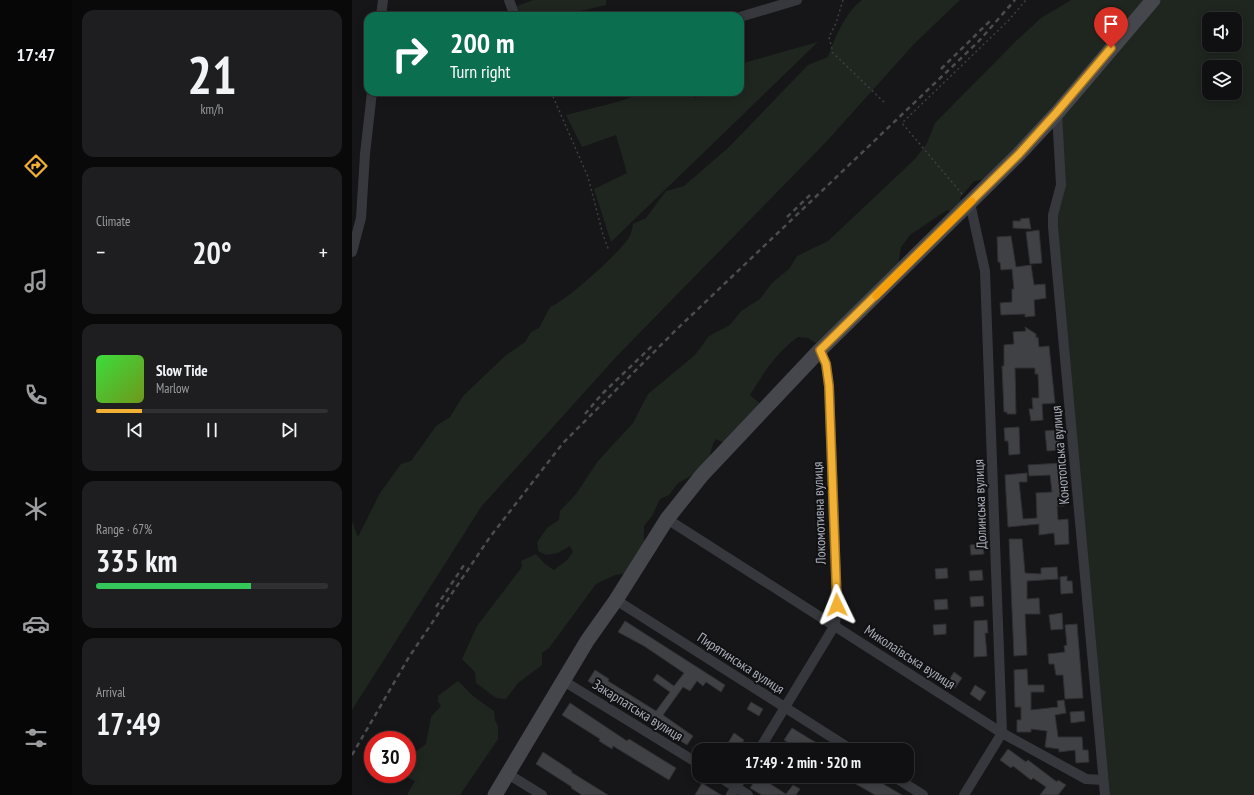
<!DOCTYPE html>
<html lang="en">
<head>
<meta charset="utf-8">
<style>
	:root { --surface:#101012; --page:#1e1e20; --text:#f1f3f6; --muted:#9c9d9f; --line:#303032; --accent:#f2b134 }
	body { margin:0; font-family:"PT Sans Narrow",sans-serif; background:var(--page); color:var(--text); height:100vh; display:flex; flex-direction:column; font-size:15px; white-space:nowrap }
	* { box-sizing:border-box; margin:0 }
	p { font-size:13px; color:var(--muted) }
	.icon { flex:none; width:22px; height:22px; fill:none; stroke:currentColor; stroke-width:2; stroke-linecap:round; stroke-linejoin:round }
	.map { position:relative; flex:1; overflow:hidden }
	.details { display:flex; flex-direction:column; gap:10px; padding:10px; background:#09090a; width:280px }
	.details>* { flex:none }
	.top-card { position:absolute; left:12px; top:12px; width:380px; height:84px; border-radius:12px; box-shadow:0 2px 10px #0003,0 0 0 1px var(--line); background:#0b6e4f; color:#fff; overflow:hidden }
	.tools { position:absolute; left:850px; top:12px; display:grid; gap:8px }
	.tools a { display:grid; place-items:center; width:40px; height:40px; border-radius:8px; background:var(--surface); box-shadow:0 2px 10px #0003,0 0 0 1px var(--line); font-size:20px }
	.speed { position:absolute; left:12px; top:731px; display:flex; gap:8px; font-size:20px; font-weight:700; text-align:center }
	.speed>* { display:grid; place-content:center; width:52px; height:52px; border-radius:50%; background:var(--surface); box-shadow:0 2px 10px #0003,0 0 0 1px var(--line); line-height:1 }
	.speed .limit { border:6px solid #d22; background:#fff; color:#111 }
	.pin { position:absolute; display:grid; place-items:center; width:34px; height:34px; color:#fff; margin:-41px -17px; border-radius:50% 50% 50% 0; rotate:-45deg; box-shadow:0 0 4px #0007 }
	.pin .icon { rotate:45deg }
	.me { position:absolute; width:44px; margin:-22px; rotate:358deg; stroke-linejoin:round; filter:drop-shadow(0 0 3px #0008) }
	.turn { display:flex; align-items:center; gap:14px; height:84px; padding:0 20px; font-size:18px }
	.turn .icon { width:52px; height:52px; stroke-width:2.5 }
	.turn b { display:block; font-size:28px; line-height:34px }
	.big { font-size:30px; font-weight:600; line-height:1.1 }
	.details .widget { flex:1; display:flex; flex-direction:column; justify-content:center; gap:6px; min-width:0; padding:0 14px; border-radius:12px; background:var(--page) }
	.details .dial { align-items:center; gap:0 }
	.dial b { font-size:52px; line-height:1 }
	.song { display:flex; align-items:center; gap:12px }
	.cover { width:48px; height:48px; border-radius:6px; background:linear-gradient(135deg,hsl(120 70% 55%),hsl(80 70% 35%)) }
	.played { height:4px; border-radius:2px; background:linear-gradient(90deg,var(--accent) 20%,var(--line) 20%) }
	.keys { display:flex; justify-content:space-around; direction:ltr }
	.heat { display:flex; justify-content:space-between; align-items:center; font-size:22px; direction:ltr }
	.charge { height:6px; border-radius:3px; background:linear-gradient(90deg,#34c759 67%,var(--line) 0) }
	.trip { position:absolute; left:340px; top:743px; width:222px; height:40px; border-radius:12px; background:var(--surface); box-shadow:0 2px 10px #0003,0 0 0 1px var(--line); font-weight:600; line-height:40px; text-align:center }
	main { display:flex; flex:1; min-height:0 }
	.tabs { display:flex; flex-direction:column; width:72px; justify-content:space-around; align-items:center; background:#060607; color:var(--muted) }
	.tabs .icon { width:28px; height:28px }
	.tabs .active { color:var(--accent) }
	.tabs b { font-size:18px; color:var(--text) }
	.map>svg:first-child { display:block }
	.green { fill:#1e261f; fill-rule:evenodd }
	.building { fill:#404145; stroke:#303034 }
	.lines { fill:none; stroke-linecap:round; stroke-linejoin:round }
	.path { stroke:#3d3f44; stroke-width:1.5; stroke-dasharray:2 3; stroke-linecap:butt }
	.street { stroke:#37383d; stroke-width:10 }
	.secondary { stroke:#45474d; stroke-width:15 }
	.rail { stroke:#4a4c52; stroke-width:2.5; stroke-dasharray:5 4; stroke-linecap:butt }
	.route-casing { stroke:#9d7322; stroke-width:10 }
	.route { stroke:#f2b134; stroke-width:7 }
	.slow { stroke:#f59e0b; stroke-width:7 }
	.labels { text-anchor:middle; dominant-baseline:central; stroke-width:4; stroke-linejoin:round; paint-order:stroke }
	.street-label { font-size:14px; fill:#a8adb8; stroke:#111113 }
</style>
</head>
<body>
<main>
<nav class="tabs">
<b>17:47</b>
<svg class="icon active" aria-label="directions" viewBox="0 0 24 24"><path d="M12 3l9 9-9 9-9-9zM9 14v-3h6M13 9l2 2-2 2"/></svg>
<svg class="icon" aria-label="music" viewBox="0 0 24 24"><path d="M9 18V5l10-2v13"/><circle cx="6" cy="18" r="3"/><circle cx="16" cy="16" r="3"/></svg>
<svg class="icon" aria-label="phone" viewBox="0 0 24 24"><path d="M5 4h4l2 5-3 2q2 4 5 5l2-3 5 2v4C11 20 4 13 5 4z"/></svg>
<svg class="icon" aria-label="climate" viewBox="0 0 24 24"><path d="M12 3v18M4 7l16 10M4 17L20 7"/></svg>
<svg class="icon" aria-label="car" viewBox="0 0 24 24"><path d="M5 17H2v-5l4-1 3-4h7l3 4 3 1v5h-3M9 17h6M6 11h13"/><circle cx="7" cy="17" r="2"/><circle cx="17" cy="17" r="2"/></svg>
<svg class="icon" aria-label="filters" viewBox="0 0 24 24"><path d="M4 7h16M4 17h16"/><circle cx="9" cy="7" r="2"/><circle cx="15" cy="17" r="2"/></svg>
</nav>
<section class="details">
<div class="widget dial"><b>21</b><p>km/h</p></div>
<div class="widget"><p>Climate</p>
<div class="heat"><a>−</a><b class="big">20°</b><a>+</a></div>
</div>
<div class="widget">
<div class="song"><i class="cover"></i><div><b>Slow Tide</b><p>Marlow</p></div></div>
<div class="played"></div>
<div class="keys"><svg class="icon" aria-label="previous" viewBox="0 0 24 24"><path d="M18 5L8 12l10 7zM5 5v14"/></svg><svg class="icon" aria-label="pause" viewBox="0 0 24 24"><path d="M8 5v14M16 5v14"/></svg><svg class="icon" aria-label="next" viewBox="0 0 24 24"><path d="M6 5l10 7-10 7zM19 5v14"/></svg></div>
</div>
<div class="widget"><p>Range · 67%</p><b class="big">335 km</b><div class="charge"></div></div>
<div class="widget"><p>Arrival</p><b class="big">17:49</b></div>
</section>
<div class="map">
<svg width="902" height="795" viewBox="0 0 902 795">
	<rect width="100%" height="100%" fill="#161618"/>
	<g class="green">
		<polygon points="181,0 254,0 254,5 208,16 169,16 165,6"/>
		<path d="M510,0H608L562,44L475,141L265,356L129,507L0,710V522L6,537L28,493L49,464L59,461L84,426L98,417L111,396L154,355L173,342L179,332L187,328L198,307C214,301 266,254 276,239C279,235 280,229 281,224L294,218L314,191L332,186L377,147L456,65L476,57C483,37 493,13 510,0Z"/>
		<path d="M719,0H795L769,35L638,178L622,181L608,198L611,204L601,213L595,210L558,235L549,247L546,266L465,344L456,338L446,337C425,352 411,373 398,395L412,407L376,445L364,439L361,444L355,467L326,483L317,495L308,499L300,516L292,526V547L277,573L263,575L244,584L197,648L190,653V665L166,683L154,699L144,698L124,683L123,672L110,659L125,626L170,567L169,561L184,554L193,564L202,570L215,560L221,552L218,546L206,553L194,555L186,551L185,542L196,527L207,520L208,511L224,494L246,461L281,423L296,394L343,355L357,336L378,325L389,311L408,299L420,283L437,269L445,256L476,241L563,159L575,143L583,123L664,41L689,18Z"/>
		<path d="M808,0H902V795H758L704,218L708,114L779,36ZM857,19H883V45H857ZM857,67H883V93H857Z"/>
		<polygon points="466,42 259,242 242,189 275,173 264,135 230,147 214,115 265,102 295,92 341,92 343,98 363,92 388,92 388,64"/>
		<path d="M106,681L121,696L142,711L143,720L146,726V739L108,795H55L63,781L48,774H55C55,755 59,755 74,744L79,717L89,706L86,702V696Z"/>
	</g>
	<g class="building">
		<polygon points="677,218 679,229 661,228 661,221 669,221 668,219"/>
		<polygon points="687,230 690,263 678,264 674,232"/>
		<polygon points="659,236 664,267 679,265 682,285 693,284 694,298 682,300 683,316 673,317 673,314 649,315 648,303 660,302 660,289 662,289 660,269 649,270 648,262 646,262 645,237"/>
		<polygon points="673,327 684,334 684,338 686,337 687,347 697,346 703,403 690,404 691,420 679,421 677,409 681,409 680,398 687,398 686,374 683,374 683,368 663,368 664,414 655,414 655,412 652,412 650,366 652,366 652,345 662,344 661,332 674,331"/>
		<polygon points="667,427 668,454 657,455 656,441 653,441 652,428"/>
		<polygon points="703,430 704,438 707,437 708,450 695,451 693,431"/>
		<polygon points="709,463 712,506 705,506 706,520 716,519 717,544 703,545 702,533 687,535 687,524 656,527 653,475 675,473 675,482 667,482 671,519 685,518 684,493 700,492 698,475 677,476 676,465"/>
		<polygon points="657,539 670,539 673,573 689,574 689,568 705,567 706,579 675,581 675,599 687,598 688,614 673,614 675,655 662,656"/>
		<polygon points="631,544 632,554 619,555 618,545"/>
		<polygon points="595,568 596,578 584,579 583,569"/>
		<polygon points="630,570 631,580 618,581 617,571"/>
		<polygon points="715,576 715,581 720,581 721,593 709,594 708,577"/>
		<polygon points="631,596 632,606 619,607 618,597"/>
		<polygon points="595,599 596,609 583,610 582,600"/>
		<polygon points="710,613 711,629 699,630 697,615"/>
		<polygon points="635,620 636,633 633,633 635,656 622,657 622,621"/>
		<polygon points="273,621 373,685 369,692 354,682 351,686 345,681 338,691 331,687 311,715 341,736 335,745 236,681 243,670 257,679 256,681 304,711 318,692 301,680 305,674 322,686 332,673 292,646 266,632"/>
		<polygon points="594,624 594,634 582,635 581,625"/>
		<polygon points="725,624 731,698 713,699 711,675 704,675 702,664 697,664 696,654 713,652 712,646 715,645 713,625"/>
		<polygon points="675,669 676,685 692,685 692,692 679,692 679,710 706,707 705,701 712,700 714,713 703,715 706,737 730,737 731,750 736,750 737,762 724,763 723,750 707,752 707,749 693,747 695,731 679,729 679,732 665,732 665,720 669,720 669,707 663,707 662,670"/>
		<polygon points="602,672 610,678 603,688 595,683"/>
		<polygon points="623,685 634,692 628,701 618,694"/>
		<polygon points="399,702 411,709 407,716 395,709"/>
		<polygon points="218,703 275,741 277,739 324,768 317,780 261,746 260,749 247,741 248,739 210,715"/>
		<polygon points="732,711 733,721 719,723 718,712"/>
		<polygon points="440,728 458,739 477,750 448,750 432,740"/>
		<polygon points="382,733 392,740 386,749 376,743"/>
		<polygon points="656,749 674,762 676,760 705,782 706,780 714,785 706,795 688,795 694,787 681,778 679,780 661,766 659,768 648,760"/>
		<polygon points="191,752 220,771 219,772 256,795 230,795 219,788 220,787 184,764"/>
		<polygon points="406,776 434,794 441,785 448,789 444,795 410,795 398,788"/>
		<polygon points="490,776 518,776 550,795 523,795"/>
		<polygon points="350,783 369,795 343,795"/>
	</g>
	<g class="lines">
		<g class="path">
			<polyline points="491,0 484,23 477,37 481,53 534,104"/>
			<polyline points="199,92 236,177 251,235 257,251"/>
			<polyline points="610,194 550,123 657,20 674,0"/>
		</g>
		<g class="street">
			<polyline points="157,0 163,16"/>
			<polyline points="29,16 31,0"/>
			<polyline points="388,17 445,0"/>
			<polyline points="705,113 709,185 701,215 701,227 753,795"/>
			<polyline points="0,252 9,218 13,154 20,92"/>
			<polyline points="315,519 650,733 734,779 751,780"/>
			<polyline points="264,600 500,750"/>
			<polyline points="210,680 347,764"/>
			<polyline points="407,750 483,625 485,605 477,387 474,364 468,350"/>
			<polyline points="156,774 190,795"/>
			<polyline points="366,776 396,795"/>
			<polyline points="541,776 571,795"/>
			<polyline points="379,795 391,776"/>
			<polyline points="612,795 650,733 633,271 618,203"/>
		</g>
		<polyline class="secondary" points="143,795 235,641 264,600 315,519 350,475 468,350 667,154 705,113 801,0"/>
		<g class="rail">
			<polyline points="589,69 639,20"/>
			<polyline points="435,217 458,195"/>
			<polyline points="233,414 250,394 302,344"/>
			<polyline points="84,607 112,565"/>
			<polyline points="0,755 57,657 138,537 211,443 324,330 626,42 663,0"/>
		</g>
	</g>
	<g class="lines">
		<g class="route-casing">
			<polyline id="route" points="485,605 477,386 474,364 468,350 667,154 704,113 759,48"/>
		</g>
		<use href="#route" class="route"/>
		<polyline class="slow" points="524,296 620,201"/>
	</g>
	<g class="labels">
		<g class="street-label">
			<text transform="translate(708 455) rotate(-95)">Конотопська вулиця</text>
			<text transform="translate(628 504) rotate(-92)">Долинська вулиця</text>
			<text transform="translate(467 513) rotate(-92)">Локомотивна вулиця</text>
			<text transform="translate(558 657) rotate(33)">Миколаївська вулиця</text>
			<text transform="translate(389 663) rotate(33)">Пирятинська вулиця</text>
			<text transform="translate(286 710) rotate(32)">Закарпатська вулиця</text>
		</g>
	</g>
</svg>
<div class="tools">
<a><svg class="icon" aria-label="sound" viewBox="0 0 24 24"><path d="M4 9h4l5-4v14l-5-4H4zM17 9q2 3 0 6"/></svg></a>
<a><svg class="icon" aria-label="layers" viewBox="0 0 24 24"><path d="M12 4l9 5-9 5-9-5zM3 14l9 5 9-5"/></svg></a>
</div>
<div class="speed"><div class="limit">30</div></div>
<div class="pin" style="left:759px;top:48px;background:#d93025"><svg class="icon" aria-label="arrive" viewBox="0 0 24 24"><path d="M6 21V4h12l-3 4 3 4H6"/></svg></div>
<svg class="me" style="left:485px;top:605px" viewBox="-20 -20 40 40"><path d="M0-17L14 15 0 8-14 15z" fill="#f2b134" stroke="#fff" stroke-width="4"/></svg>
<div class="trip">17:49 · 2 min · 520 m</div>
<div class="top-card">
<div class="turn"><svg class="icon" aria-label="right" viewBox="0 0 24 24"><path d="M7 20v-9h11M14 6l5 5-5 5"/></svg><div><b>200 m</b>Turn right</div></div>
</div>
</div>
</main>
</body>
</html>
